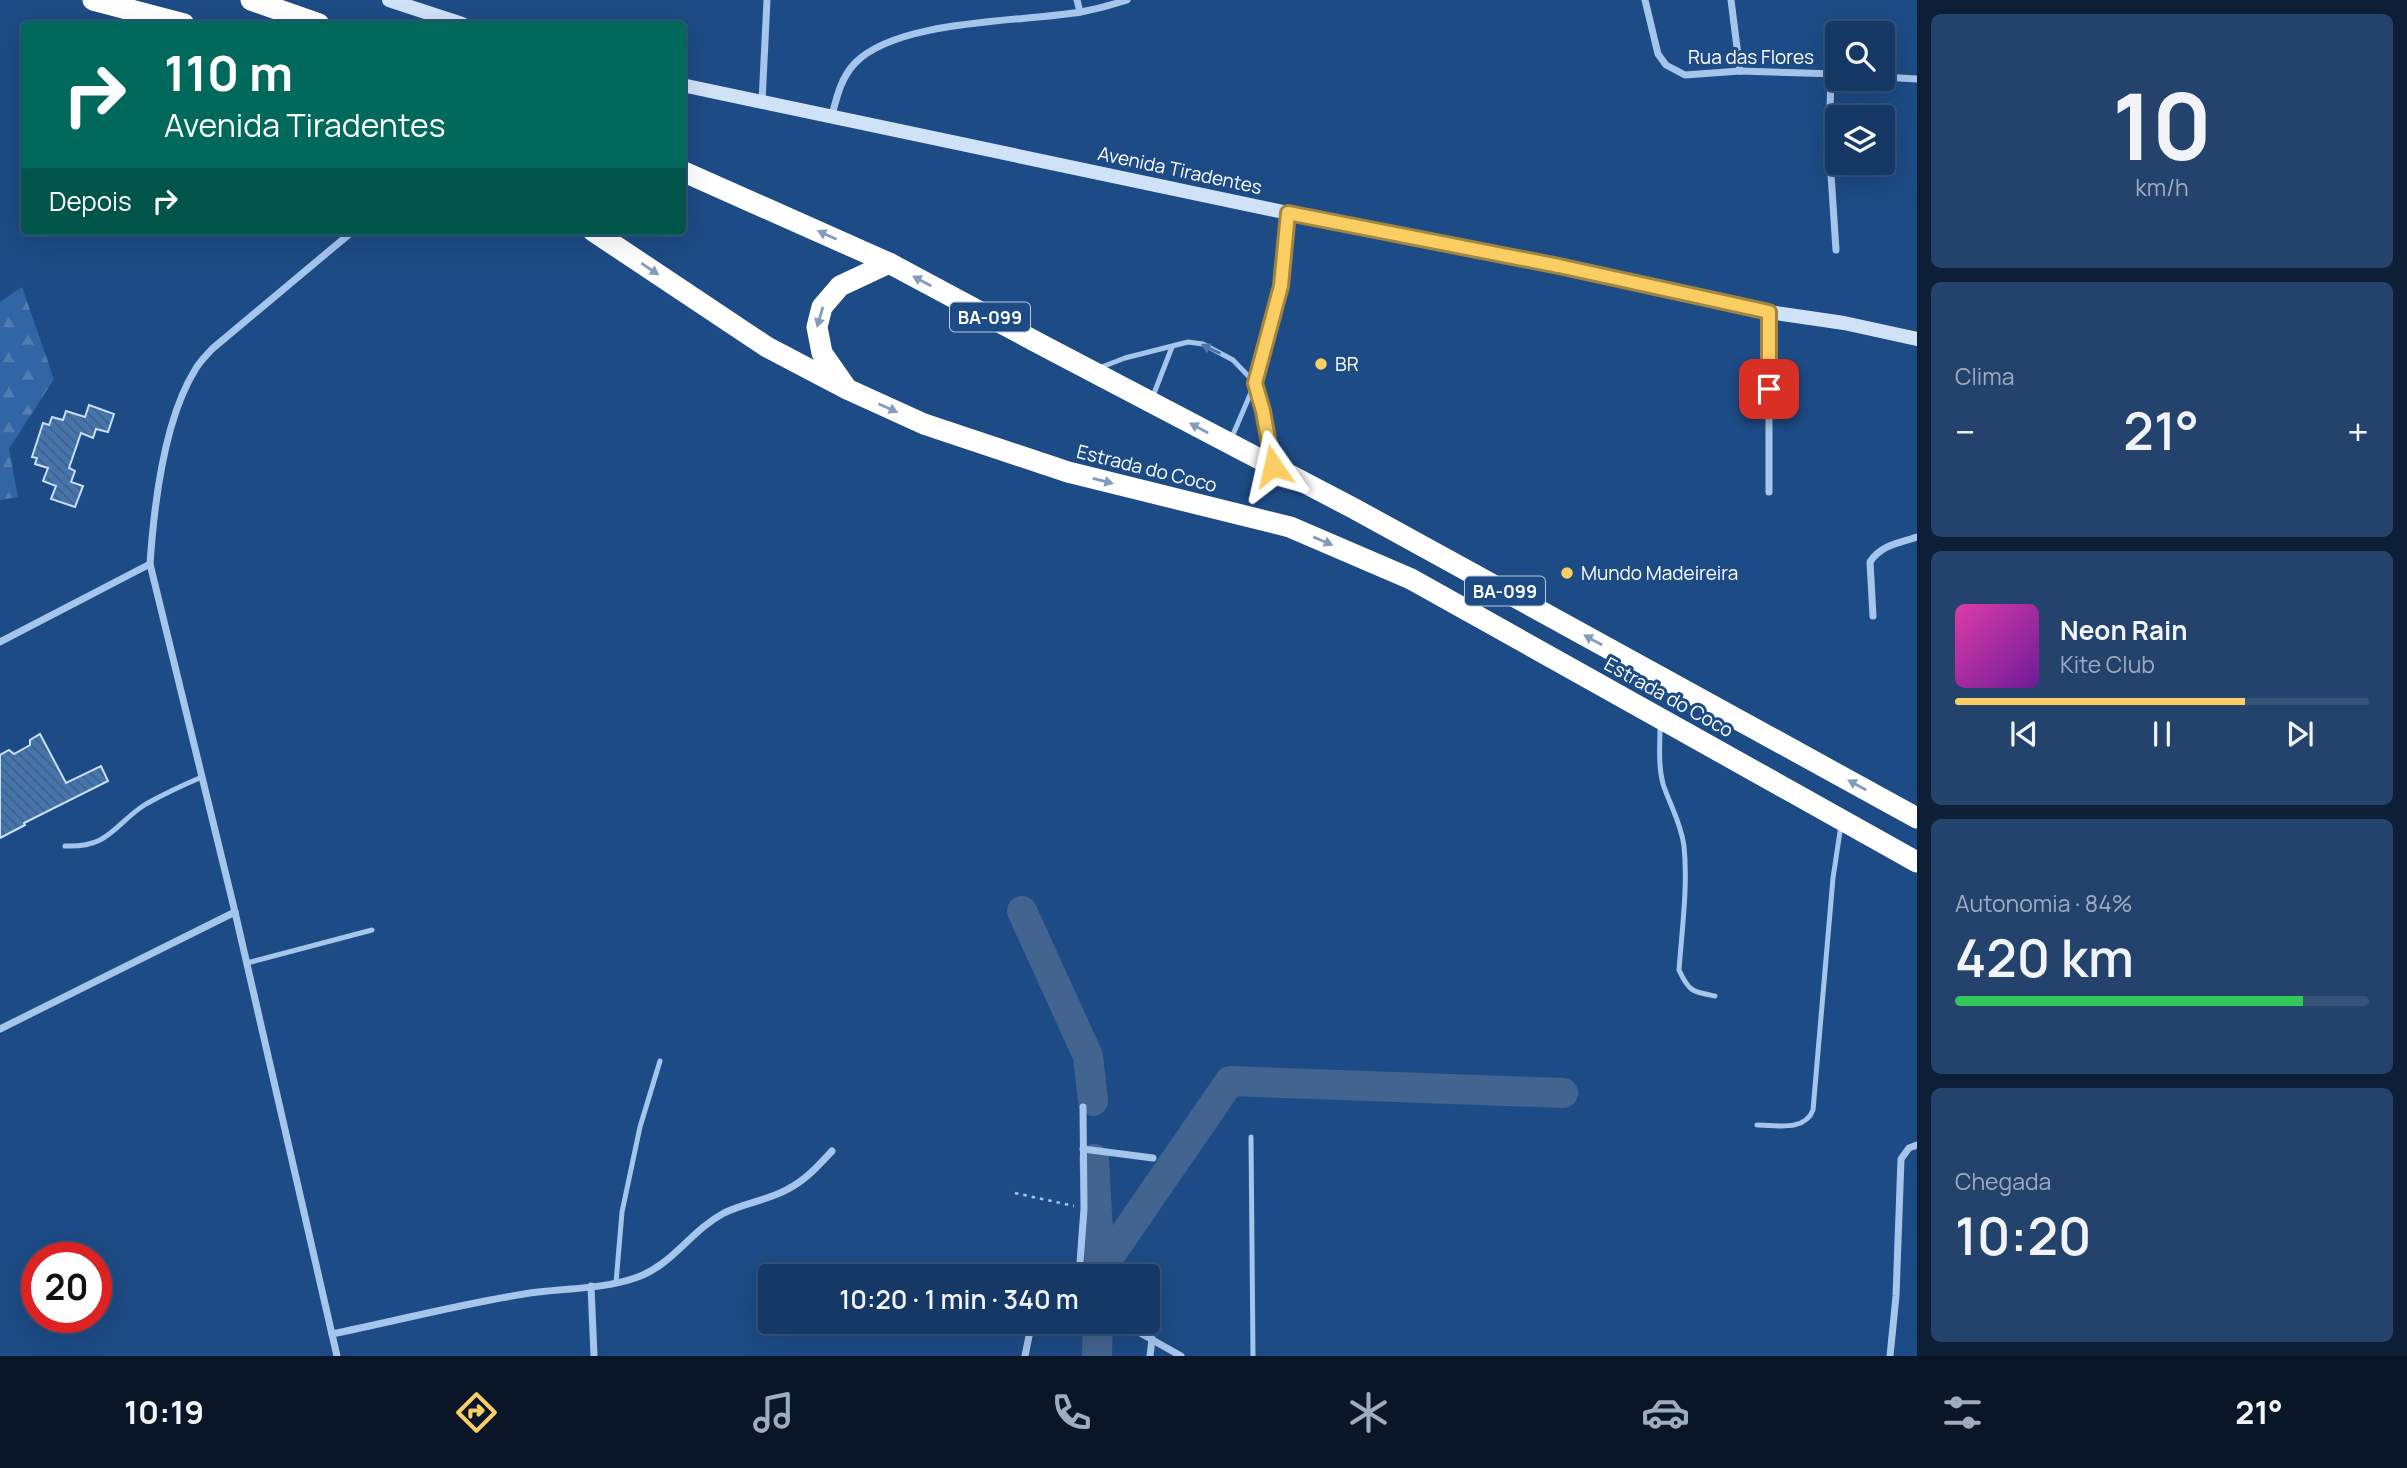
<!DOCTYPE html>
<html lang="pt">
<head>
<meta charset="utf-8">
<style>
	:root { --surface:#163864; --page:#23436d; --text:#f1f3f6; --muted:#9eacbf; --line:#355278; --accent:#face63 }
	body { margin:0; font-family:Manrope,sans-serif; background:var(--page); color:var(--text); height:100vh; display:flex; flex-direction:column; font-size:26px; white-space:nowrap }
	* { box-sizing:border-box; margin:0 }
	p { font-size:23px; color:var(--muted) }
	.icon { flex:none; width:38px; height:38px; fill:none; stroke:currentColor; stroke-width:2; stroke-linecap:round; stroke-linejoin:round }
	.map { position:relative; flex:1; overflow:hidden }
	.sheet { display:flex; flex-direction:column; gap:14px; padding:14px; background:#0c1f37; width:490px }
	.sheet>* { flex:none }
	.banner { position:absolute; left:21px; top:21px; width:665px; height:214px; border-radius:7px; box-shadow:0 7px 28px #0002,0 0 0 2px var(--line); background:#00695c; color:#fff; overflow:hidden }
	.buttons { position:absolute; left:1825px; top:21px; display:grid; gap:14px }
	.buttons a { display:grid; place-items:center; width:70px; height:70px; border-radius:7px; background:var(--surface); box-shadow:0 7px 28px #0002,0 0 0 2px var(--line); font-size:35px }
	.speed { position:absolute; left:21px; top:1242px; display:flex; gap:14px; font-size:35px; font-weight:700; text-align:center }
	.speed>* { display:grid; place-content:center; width:91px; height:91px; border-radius:50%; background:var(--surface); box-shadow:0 7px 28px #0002,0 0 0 2px var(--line); line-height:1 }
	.speed .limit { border:10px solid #d22; background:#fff; color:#111 }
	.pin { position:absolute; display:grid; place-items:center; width:60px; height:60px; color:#fff; margin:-30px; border-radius:14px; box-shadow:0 4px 10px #0006 }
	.me { position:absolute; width:77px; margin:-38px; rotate:349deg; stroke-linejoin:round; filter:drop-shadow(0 0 5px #0008) }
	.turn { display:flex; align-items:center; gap:24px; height:147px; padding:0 28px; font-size:32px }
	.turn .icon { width:91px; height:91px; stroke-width:2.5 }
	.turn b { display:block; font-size:49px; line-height:60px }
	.then { display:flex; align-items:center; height:66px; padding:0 28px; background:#0003; gap:14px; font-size:26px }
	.big { font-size:52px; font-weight:600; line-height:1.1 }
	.sheet .widget { flex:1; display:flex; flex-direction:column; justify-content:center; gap:10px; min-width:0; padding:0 24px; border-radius:10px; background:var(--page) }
	.sheet .dial { align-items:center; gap:0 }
	.dial b { font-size:91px; line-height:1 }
	.song { display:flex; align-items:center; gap:21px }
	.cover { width:84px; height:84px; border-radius:10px; background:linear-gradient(135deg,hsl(320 70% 55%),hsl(280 70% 35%)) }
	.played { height:7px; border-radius:4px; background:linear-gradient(90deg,var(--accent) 70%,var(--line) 70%) }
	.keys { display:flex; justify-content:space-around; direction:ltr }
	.heat { display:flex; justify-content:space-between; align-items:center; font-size:38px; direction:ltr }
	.charge { height:10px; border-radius:5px; background:linear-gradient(90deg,#34c759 84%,var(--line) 0) }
	.trip { position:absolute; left:758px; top:1264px; width:402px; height:70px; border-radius:7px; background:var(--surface); box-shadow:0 7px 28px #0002,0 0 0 2px var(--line); font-weight:600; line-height:70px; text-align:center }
	.tab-bar { display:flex; height:112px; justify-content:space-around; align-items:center; background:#091628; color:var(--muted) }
	.tab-bar .icon { width:49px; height:49px }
	.tab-bar .current { color:var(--accent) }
	.tab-bar b { font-size:32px; color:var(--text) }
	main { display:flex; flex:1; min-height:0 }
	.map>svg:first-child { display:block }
	.forest { fill:url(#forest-firs) }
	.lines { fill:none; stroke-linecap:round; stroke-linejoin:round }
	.river { stroke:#43648f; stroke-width:30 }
	.building { fill:url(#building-back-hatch); stroke:#c9dff8; stroke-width:2 }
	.path { stroke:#a5c5ea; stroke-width:2.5; stroke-dasharray:3.5 5; stroke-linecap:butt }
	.lane { stroke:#a5c5ea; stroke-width:5 }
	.street { stroke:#a5c5ea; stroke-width:7 }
	.secondary { stroke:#d0e2f8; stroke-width:14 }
	.highway { stroke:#fff; stroke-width:21 }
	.oneway { fill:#839cbc }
	.oneway2 { fill:#4d76a8 }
	.route-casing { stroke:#a28640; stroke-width:18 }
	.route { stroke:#face63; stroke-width:12 }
	.poi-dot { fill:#face63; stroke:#1d4b85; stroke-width:2.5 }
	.labels { text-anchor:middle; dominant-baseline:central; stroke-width:6; stroke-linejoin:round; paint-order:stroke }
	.shield { fill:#1d4b85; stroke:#bbc9da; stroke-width:2 }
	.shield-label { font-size:18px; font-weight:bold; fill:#fff }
	.street-label { font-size:19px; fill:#fff; stroke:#1d4b85 }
	.poi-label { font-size:19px; fill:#fff; stroke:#1d4b85; text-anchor:start }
</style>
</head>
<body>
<main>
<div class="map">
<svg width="1917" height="1356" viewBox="0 0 1917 1356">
	<defs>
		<pattern id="forest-firs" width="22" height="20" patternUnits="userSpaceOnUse" patternTransform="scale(1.75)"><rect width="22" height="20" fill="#3165a3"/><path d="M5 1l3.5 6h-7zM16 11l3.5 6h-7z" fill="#507cb1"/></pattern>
		<pattern id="building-back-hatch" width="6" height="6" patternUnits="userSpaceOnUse" patternTransform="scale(1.75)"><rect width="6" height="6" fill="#4575ae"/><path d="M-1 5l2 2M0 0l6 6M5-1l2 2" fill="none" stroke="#48607d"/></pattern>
	</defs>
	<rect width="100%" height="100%" fill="#1d4b85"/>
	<polygon class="forest" points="22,287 54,379 9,449 18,497 0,500 0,302"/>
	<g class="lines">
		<g class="river">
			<polyline points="1022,911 1088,1056 1093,1101"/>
			<polyline points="1094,1159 1100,1270"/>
			<polyline points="1100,1276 1100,1270 1230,1081 1563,1093"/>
			<polyline points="1097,1356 1098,1321"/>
		</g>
	</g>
	<g class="building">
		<polygon points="89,405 114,414 108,432 96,429 93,438 81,433 69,468 75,471 71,482 83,486 75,507 51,499 56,486 43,481 48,468 35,464 37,458 32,457 43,423 49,425 52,417 63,420 66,411 85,417"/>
		<polygon points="40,734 66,783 101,766 108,781 24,823 25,825 0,838 0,755 9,750 14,754 30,745 30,740"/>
	</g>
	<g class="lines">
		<polyline class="path" points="1015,1193 1074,1206"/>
		<g class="lane">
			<polyline points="1099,368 1125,358 1188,342 1203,344 1233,360 1255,383 1263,411 1272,460"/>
			<polyline points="1153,396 1172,347"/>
			<polyline points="1232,437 1255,383 1281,286 1288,214"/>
			<path d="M1660,725C1660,745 1658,765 1663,784C1670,805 1681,823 1684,846C1688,886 1682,929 1679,970C1689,992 1693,992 1715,996"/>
			<path d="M65,846C110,848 114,824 146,804C164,794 183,785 202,777"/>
			<polyline points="247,963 372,930"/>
			<path d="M1757,1125C1775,1125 1805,1132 1813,1110L1833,878L1841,825"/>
			<polyline points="1251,1137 1253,1356"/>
			<polyline points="616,1283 622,1212 640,1127 660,1061"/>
		</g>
		<g class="street">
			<polyline points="1077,0 1080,12"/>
			<polyline points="1645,0 1658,54 1666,65 1685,75 1740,71 1838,74"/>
			<polyline points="1731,0 1740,71"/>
			<polyline points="1831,74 1829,144 1836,250"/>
			<polyline points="1883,77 1917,79"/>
			<polyline points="762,102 767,0"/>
			<path d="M832,115C837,96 841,78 855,63C898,19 1022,22 1081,12C1097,9 1112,5 1127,0"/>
			<polyline points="1769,312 1769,492"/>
			<path d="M1873,616L1870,562C1881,545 1899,543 1917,537"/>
			<polyline points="0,642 150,564"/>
			<polyline points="0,1029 235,912"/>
			<polyline points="1083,1149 1153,1158"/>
			<polyline points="1079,1276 1084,1209 1083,1107"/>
			<polyline points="591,1286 594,1356"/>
			<polyline points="1119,1321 1181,1356"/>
			<path d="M332,1334C396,1321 460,1304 524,1294C560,1288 600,1290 635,1278C672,1266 690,1231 724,1213C744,1203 769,1200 788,1189C806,1180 819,1165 832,1151"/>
			<path d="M337,1356L235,912L150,564C154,505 164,420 195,370C199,362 206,356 212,349L353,231"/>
			<polyline points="1025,1356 1032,1321"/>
			<polyline points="1150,1356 1152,1339"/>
			<polyline points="1890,1356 1896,1296 1901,1159 1909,1148 1917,1145"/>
		</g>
		<g class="secondary">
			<polyline points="389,0 462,24"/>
			<polyline points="682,85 1288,213 1559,266 1769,312 1844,323 1917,339"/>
		</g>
		<g class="highway">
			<polyline points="93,0 184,24"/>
			<polyline points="251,0 319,24"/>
			<polyline points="682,171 889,263 1042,345 1353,508 1917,818"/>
			<polyline points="593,231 767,347 847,389 924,424 1068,472 1290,527 1411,579 1917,862"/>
			<polyline points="845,386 822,353 817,327 822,307 840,286 889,263"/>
		</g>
	</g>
	<defs><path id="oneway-solid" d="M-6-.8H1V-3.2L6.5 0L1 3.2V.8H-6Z" transform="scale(1.75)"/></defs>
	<g class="oneway">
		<use href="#oneway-solid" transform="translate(827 235) rotate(-156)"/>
		<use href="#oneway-solid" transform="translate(650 269) rotate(34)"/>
		<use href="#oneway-solid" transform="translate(922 281) rotate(-152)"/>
		<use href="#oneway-solid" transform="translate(820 317) rotate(106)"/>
		<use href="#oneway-solid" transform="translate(888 408) rotate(24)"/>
		<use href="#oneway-solid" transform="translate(1199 428) rotate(-152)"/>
		<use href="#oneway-solid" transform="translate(1103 481) rotate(14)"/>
		<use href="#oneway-solid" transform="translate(1323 541) rotate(23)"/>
		<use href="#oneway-solid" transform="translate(1593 640) rotate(-151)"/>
		<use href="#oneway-solid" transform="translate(1857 785) rotate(-151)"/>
	</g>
	<use class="oneway2" href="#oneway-solid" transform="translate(1211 349) rotate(-154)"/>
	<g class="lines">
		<g class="route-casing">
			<polyline id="route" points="1273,466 1263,411 1255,383 1281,286 1288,213 1559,266 1769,312 1769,389"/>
		</g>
		<use href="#route" class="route"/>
	</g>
	<g class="poi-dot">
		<circle cx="1321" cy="364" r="7"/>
		<circle cx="1567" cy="573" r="7"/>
	</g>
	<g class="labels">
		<g class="shield">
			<rect x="950" y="302.5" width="80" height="29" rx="5"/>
			<rect x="1465" y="576.5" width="80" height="29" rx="5"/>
		</g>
		<g class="shield-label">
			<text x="990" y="317">BA-099</text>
			<text x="1505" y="591">BA-099</text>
		</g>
		<g class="street-label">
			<text x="1751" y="57">Rua das Flores</text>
			<text transform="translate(1180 170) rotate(12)">Avenida Tiradentes</text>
			<text transform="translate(1147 468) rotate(14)">Estrada do Coco</text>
			<text transform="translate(1669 697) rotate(29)">Estrada do Coco</text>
		</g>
		<g class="poi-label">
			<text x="1335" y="364">BR</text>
			<text x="1581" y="573">Mundo Madeireira</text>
		</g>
	</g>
</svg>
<div class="buttons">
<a><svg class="icon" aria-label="search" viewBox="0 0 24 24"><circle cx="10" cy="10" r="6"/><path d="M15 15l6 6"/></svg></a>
<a><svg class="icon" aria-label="layers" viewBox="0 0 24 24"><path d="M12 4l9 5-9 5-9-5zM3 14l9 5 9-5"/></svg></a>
</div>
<div class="speed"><div class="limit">20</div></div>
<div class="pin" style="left:1769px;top:389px;background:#d93025"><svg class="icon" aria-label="arrive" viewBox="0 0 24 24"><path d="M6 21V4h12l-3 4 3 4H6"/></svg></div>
<svg class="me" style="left:1273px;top:466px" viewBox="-20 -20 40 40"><path d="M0-17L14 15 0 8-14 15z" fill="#face63" stroke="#fff" stroke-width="4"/></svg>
<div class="trip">10:20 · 1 min · 340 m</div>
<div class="banner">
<div class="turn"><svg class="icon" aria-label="right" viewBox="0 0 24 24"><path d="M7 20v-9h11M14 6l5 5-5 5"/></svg><div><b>110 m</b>Avenida Tiradentes</div></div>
<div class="then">Depois<svg class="icon" aria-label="right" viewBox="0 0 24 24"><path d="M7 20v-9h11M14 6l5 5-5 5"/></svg></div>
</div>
</div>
<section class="sheet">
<div class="widget dial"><b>10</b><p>km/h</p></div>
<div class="widget"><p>Clima</p>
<div class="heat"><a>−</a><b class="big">21°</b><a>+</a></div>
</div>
<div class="widget">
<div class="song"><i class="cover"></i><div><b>Neon Rain</b><p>Kite Club</p></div></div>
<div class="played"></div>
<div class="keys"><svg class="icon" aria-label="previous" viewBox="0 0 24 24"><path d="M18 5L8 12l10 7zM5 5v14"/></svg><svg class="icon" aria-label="pause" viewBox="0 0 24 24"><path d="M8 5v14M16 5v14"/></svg><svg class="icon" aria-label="next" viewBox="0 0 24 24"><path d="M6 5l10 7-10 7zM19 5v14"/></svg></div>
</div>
<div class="widget"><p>Autonomia · 84%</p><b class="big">420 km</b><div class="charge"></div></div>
<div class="widget"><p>Chegada</p><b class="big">10:20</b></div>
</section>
</main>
<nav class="tab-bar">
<b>10:19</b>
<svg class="icon current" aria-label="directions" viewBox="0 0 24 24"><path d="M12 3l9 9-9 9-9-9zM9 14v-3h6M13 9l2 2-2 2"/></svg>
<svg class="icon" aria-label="music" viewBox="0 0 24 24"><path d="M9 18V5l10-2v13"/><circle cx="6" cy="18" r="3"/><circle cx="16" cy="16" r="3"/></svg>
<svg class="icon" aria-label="phone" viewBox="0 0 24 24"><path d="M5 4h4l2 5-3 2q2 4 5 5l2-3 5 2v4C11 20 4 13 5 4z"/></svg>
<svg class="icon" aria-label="climate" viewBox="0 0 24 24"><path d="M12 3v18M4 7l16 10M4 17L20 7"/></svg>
<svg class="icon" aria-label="car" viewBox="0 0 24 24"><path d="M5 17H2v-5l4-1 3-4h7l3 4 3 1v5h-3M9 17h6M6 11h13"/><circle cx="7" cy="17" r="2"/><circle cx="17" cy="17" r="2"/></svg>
<svg class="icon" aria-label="filters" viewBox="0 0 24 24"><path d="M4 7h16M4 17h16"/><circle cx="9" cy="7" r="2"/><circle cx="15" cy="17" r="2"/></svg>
<b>21°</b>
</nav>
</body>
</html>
